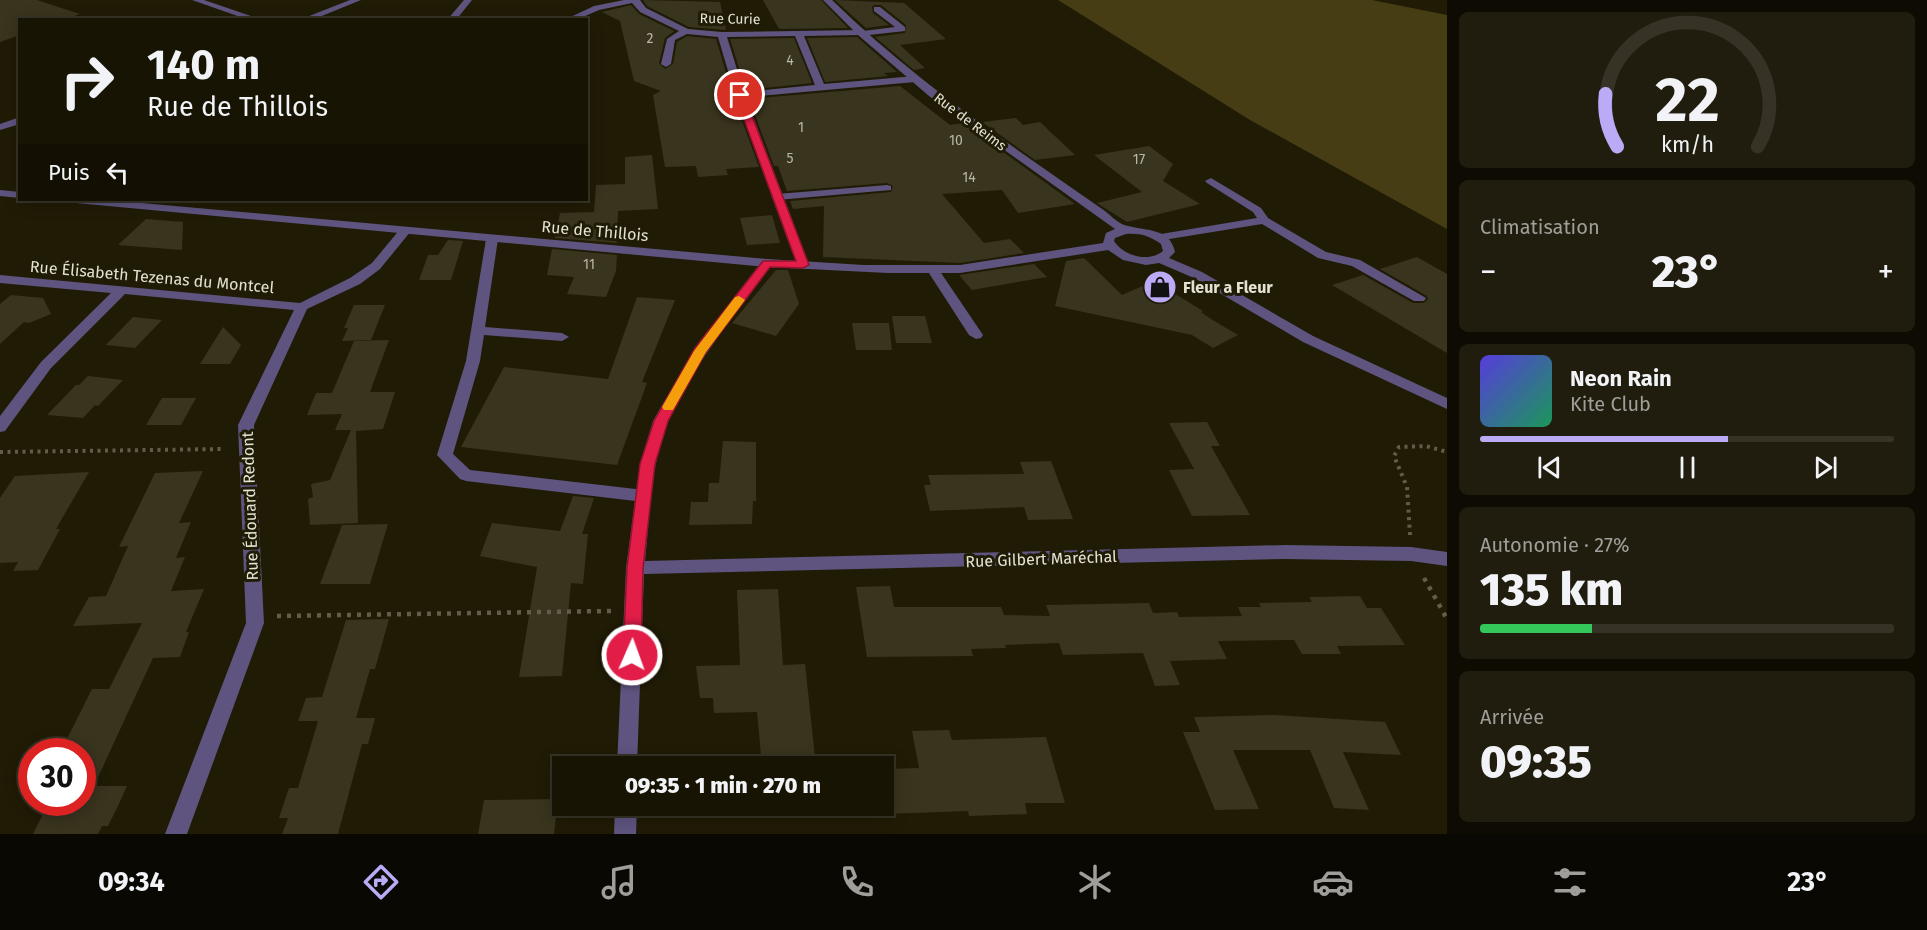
<!DOCTYPE html>
<html lang="fr">
<head>
<meta charset="utf-8">
<style>
	:root { --surface:#181404; --page:#211d0e; --text:#f1f3f6; --muted:#9f9e9a; --line:#363326; --accent:#bbaaf6 }
	body { margin:0; font-family:"Fira Sans",sans-serif; background:var(--page); color:var(--text); height:100vh; display:flex; flex-direction:column; font-size:22px; white-space:nowrap }
	* { box-sizing:border-box; margin:0 }
	p { font-size:20px; color:var(--muted) }
	.icon { flex:none; width:33px; height:33px; fill:none; stroke:currentColor; stroke-width:2; stroke-linecap:round; stroke-linejoin:round }
	.map { position:relative; flex:1; overflow:hidden }
	.details { display:flex; flex-direction:column; gap:12px; padding:12px; background:#0d0b02; width:480px }
	.details>* { flex:none }
	.hud { position:absolute; left:18px; top:18px; width:570px; height:183px; border-radius:0px; box-shadow:0 3px 15px #0003,0 0 0 2px var(--line); background:#181404; color:var(--text); overflow:hidden }
	.speed { position:absolute; left:18px; top:738px; display:flex; gap:12px; font-size:30px; font-weight:700; text-align:center }
	.speed>* { display:grid; place-content:center; width:78px; height:78px; border-radius:50%; background:var(--surface); box-shadow:0 3px 15px #0003,0 0 0 2px var(--line); line-height:1 }
	.speed .limit { border:9px solid #d22; background:#fff; color:#111 }
	.pin { position:absolute; display:grid; place-items:center; width:51px; height:51px; color:#fff; margin:-26px; border:3px solid #fff; border-radius:50%; box-shadow:0 2px 6px #0007 }
	.me { position:absolute; width:66px; margin:-33px; rotate:2deg; stroke-linejoin:round; filter:drop-shadow(0 0 4px #0008) }
	.turn { display:flex; align-items:center; gap:21px; height:126px; padding:0 30px; font-size:27px }
	.turn .icon { width:78px; height:78px; stroke-width:2.5 }
	.turn b { display:block; font-size:42px; line-height:51px }
	.then { display:flex; align-items:center; height:57px; padding:0 30px; background:#0003; gap:12px; font-size:22px }
	.big { font-size:45px; font-weight:800; line-height:1.1 }
	.details .widget { flex:1; display:flex; flex-direction:column; justify-content:center; gap:9px; min-width:0; padding:0 21px; border-radius:9px; background:var(--page) }
	.details .dial { align-items:center; gap:0 }
	.dial svg { height:156px; overflow:visible; fill:none; stroke:var(--line); stroke-width:7; stroke-linecap:round; text-anchor:middle }
	.dial text { fill:var(--text); stroke:none }
	.song { display:flex; align-items:center; gap:18px }
	.cover { width:72px; height:72px; border-radius:9px; background:linear-gradient(135deg,hsl(250 70% 55%),hsl(150 70% 35%)) }
	.played { height:6px; border-radius:3px; background:linear-gradient(90deg,var(--accent) 60%,var(--line) 60%) }
	.keys { display:flex; justify-content:space-around; direction:ltr }
	.heat { display:flex; justify-content:space-between; align-items:center; font-size:33px; direction:ltr }
	.charge { height:9px; border-radius:4px; background:linear-gradient(90deg,#34c759 27%,var(--line) 0) }
	.trip { position:absolute; left:552px; top:756px; width:342px; height:60px; border-radius:0px; background:var(--surface); box-shadow:0 3px 15px #0003,0 0 0 2px var(--line); font-weight:800; line-height:60px; text-align:center }
	.tabs { display:flex; height:96px; justify-content:space-around; align-items:center; background:#0a0802; color:var(--muted) }
	.tabs .icon { width:42px; height:42px }
	.tabs .active { color:var(--accent) }
	.tabs b { font-size:27px; color:var(--text) }
	main { display:flex; flex:1; min-height:0 }
	.map>svg:first-child { display:block }
	.green { fill:#463d15 }
	.building { fill:#39341d }
	.lines { fill:none; stroke-linecap:round; stroke-linejoin:round }
	.path-far1 { stroke:#615d49; stroke-width:4; stroke-dasharray:3 4.5; stroke-linecap:butt }
	.path { stroke:#615d49; stroke-width:4.5; stroke-dasharray:4 6; stroke-linecap:butt }
	.service { fill:#5e547f; fill-rule:evenodd }
	.minor { fill:#5e547f; fill-rule:evenodd }
	.tertiary { fill:#5e547f; fill-rule:evenodd }
	.route { fill:#e11d48; stroke:#92132f; stroke-width:1.5 }
	.slow { fill:#f59e0b }
	.labels { text-anchor:middle; dominant-baseline:central; stroke-width:6; stroke-linejoin:round; paint-order:stroke }
	.far-street-label { font-size:14px; fill:#e5e2d4; stroke:#201b05 }
	.number-label { font-size:14px; fill:#bab6a6 }
	.street-label { font-size:16px; fill:#e5e2d4; stroke:#201b05 }
	.poi-label { font-size:16px; font-weight:bold; fill:#e5e2d4; stroke:#201b05; text-anchor:start }
</style>
</head>
<body>
<main>
<div class="map">
<svg width="1447" height="834" viewBox="0 0 1447 834">
	<rect width="100%" height="100%" fill="#201b05"/>
	<polygon class="green" points="1058,0 1372,0 1447,15 1447,229 1250,120"/>
	<g class="building">
		<polygon points="0,0 37,0 80,14 64,20 20,20 20,35 0,42"/>
		<polygon points="643,0 720,2 726,30 689,27 647,6"/>
		<polygon points="763,0 821,0 848,28 779,29"/>
		<polygon points="835,0 904,3 946,39 900,45 925,68 914,70 875,37 905,33 906,25 881,5 874,5 872,7 873,13 889,25 866,28"/>
		<polygon points="631,5 639,14 674,31 665,38 659,63 665,69 673,64 677,42 687,36 716,39 733,96 759,167 726,169 728,175 698,177 696,166 665,167 653,95 661,91 634,81 620,21 602,12"/>
		<polygon points="857,37 897,72 884,73 888,76 825,82 807,38"/>
		<polygon points="794,38 812,83 755,89 751,91 752,95 758,98 900,86 950,125 963,123 1075,204 1018,213 1002,190 942,194 984,243 1010,239 1024,253 960,263 823,257 824,206 793,209 790,201 891,192 893,186 887,183 787,191 778,166 774,166 747,94 730,39"/>
		<polygon points="1016,118 1023,125 1040,122 1075,155 1035,160 982,122"/>
		<polygon points="1149,146 1173,164 1163,181 1200,204 1127,222 1097,203 1142,192 1094,155"/>
		<polygon points="652,155 658,209 618,211 617,243 555,238 560,213 594,212 596,185 625,184 625,157"/>
		<polygon points="772,215 780,243 747,245 740,218"/>
		<polygon points="146,219 183,222 182,250 118,245"/>
		<polygon points="448,240 463,241 451,280 419,280 428,255 438,255"/>
		<polygon points="552,249 617,255 616,271 606,297 567,294 574,277 547,275"/>
		<polygon points="1417,257 1447,274 1447,353 1332,285 1363,275 1413,303 1424,303 1428,299 1427,296 1380,269"/>
		<polygon points="1084,258 1122,295 1154,281 1203,311 1201,312 1211,319 1238,335 1213,348 1192,335 1055,306 1066,261"/>
		<polygon points="1034,264 1047,277 972,290 959,275"/>
		<polygon points="776,270 788,270 799,304 776,336 732,323"/>
		<polygon points="11,295 43,298 51,314 29,323 24,322 0,344 0,304"/>
		<polygon points="637,297 675,300 642,382 647,383 617,465 461,447 504,367 608,379"/>
		<polygon points="354,305 385,305 371,340 342,341 348,328 344,328"/>
		<polygon points="892,316 925,316 932,343 896,343"/>
		<polygon points="133,317 162,320 135,348 106,345"/>
		<polygon points="852,323 889,323 892,350 856,350"/>
		<polygon points="223,327 241,345 230,364 200,364"/>
		<polygon points="389,340 370,392 395,392 383,429 356,431 358,523 310,525 308,499 313,497 311,484 330,480 351,430 335,430 342,414 307,415 316,393 332,393 354,341"/>
		<polygon points="88,376 123,380 98,406 95,405 83,418 47,415 76,385 79,385"/>
		<polygon points="162,398 196,398 181,425 146,425"/>
		<polygon points="1207,422 1220,446 1211,446 1250,515 1192,516 1169,470 1194,469 1169,423"/>
		<polygon points="723,441 756,442 756,501 753,501 752,524 689,525 691,502 708,502 709,483 719,483"/>
		<polygon points="1051,461 1073,519 1028,520 1024,507 930,511 924,485 931,485 928,475 1024,474 1020,462"/>
		<polygon points="203,471 179,523 191,522 176,558 185,557 171,591 204,589 186,632 189,632 180,657 153,658 94,786 127,786 118,806 108,826 102,826 98,834 33,834 49,802 82,802 82,746 63,747 92,689 109,689 142,623 73,626 89,597 106,596 128,546 119,547 155,473"/>
		<polygon points="89,472 56,529 60,529 38,570 13,571 18,562 0,563 0,498 15,476"/>
		<polygon points="573,496 594,498 582,534 588,534 583,584 571,583 562,676 519,677 537,567 480,556 492,523 560,531"/>
		<polygon points="388,524 370,584 320,584 342,525"/>
		<polygon points="890,586 894,607 1001,607 1004,615 1050,616 1046,605 1149,603 1153,613 1177,612 1179,617 1242,616 1238,607 1261,607 1259,603 1312,602 1309,597 1360,596 1367,608 1381,608 1405,645 1337,646 1341,654 1302,654 1294,640 1218,641 1227,659 1170,661 1180,685 1155,686 1143,653 1063,655 1059,643 1005,645 1006,648 971,649 973,656 867,657 856,587"/>
		<polygon points="778,589 783,665 805,664 816,766 762,766 757,712 714,713 713,698 700,698 696,666 740,665 737,590"/>
		<polygon points="389,619 375,669 370,669 356,718 375,718 368,744 362,744 338,834 282,834 288,818 279,818 289,788 298,788 318,721 298,721 306,698 322,697 346,620"/>
		<polygon points="1275,715 1385,722 1401,755 1343,752 1369,810 1334,808 1310,750 1233,750 1259,809 1215,810 1183,732 1200,732 1194,717"/>
		<polygon points="949,730 952,740 1046,737 1065,803 1025,803 1027,814 969,816 968,811 884,814 884,769 919,768 912,731"/>
		<polygon points="558,799 554,834 478,834 484,800"/>
		<polygon points="751,806 801,806 801,812 752,814"/>
	</g>
	<g class="lines">
		<g class="path-far1">
			<polyline points="0,452 224,449"/>
			<polyline points="1410,535 1407,487 1394,456 1399,447 1426,446 1447,452"/>
		</g>
		<g class="path">
			<polyline points="1424,578 1447,619"/>
			<polyline points="277,616 611,611"/>
		</g>
		<g class="service">
			<polygon points="192,0 204,0 263,20 249,20"/>
			<polygon points="874,7 880,7 905,27 905,31 860,36 860,32 863,31 895,27 874,11"/>
			<polygon points="887,185 891,186 891,190 777,200 771,197 777,194"/>
			<polygon points="492,235 498,239 485,327 562,333 569,337 562,341 484,335 480,361 453,454 470,470 644,490 650,492 652,496 650,500 644,502 466,481 460,479 437,455 466,361 486,239"/>
			<polygon points="933,266 937,267 983,335 981,338 976,339 969,335 927,270"/>
		</g>
		<g class="minor">
			<polygon points="350,0 361,0 312,20 299,20"/>
			<polygon points="464,0 472,0 456,20 447,20"/>
			<polygon points="624,0 640,0 646,8 688,29 722,32 863,30 863,34 860,35 804,36 824,84 915,76 920,79 915,82 758,96 753,93 755,91 815,85 795,36 727,37 745,95 809,265 807,268 799,268 797,265 735,95 718,37 687,34 675,40 671,64 666,67 661,64 667,39 679,31 640,12 632,3 599,10 576,20 564,20 594,6"/>
			<polygon points="20,117 20,124 0,130 0,124"/>
			<polygon points="1211,178 1261,208 1268,218 1326,252 1360,260 1426,298 1424,301 1414,301 1352,266 1318,258 1262,224 1157,241 1155,238 1161,234 1257,218 1253,212 1207,183 1205,181"/>
			<polygon points="133,200 146,200 134,207 128,204"/>
			<polygon points="405,227 411,231 380,269 360,284 307,309 254,425 264,623 187,834 165,834 246,623 238,425 294,310 125,294 51,368 5,431 0,432 0,416 41,362 111,293 0,283 0,275 300,303 350,278 372,263 401,228"/>
			<path d="M767,259L773,263C737,314 694,362 669,420C650,464 650,515 645,561L1285,545L1411,547L1447,552V566L1411,561L1285,559L644,574L637,766H617L626,568L640,464L653,421L693,351L763,260Z"/>
			<polygon points="615,806 637,806 636,834 614,834"/>
		</g>
		<g class="tertiary">
			<path d="M823,0H832C915,81 1010,145 1105,211C1111,216 1120,225 1128,226C1147,231 1170,228 1175,252L1169,258L1202,272L1313,336L1447,398V409L1303,342L1194,278L1159,263L1146,265L1123,260L1108,250L960,273H888L767,267L76,203L70,200H108L767,259L864,265H960L1103,243L1106,233L1115,229L929,96L858,35ZM1126,234C1140,233 1150,236 1161,244L1163,251C1148,263 1124,256 1114,241L1115,238Z"/>
			<polygon points="0,190 20,192 20,198 0,196"/>
		</g>
	</g>
	<polygon class="route" points="740,92 744,95 809,265 803,268 770,267 706,352 668,421 655,464 643,568 641,655 638,660 632,662 626,660 623,655 627,568 640,464 654,421 695,348 763,261 796,261 735,95"/>
	<polygon class="slow" points="739,296 745,300 706,352 673,410 664,410 662,407 694,351 735,297"/>
	<defs>
		<g id="shop-disc" transform="scale(1.725)"><circle r="9.5" fill="#bbaaf6" stroke="#201b05"/><path d="M-5-2.5h2.3a2.7 3.5 0 0 1 5.4 0H5L5.5 6h-11ZM-1.5-2.5h3a1.5 2.3 0 0 0-3 0Z" fill="#111"/></g>
	</defs>
	<g fill-rule="evenodd">
		<use href="#shop-disc" x="1160" y="287"/>
	</g>
	<g class="labels">
		<g class="far-street-label">
			<text transform="translate(730 19) rotate(1)">Rue Curie</text>
			<text transform="translate(970 122) rotate(37)">Rue de Reims</text>
		</g>
		<g class="number-label">
			<text x="650" y="38">2</text>
			<text x="790" y="60">4</text>
			<text x="801" y="127">1</text>
			<text x="956" y="140">10</text>
			<text x="790" y="158">5</text>
			<text x="1139" y="159">17</text>
			<text x="969" y="177">14</text>
			<text x="589" y="264">11</text>
		</g>
		<g class="street-label">
			<text transform="translate(595 231) rotate(5)">Rue de Thillois</text>
			<text transform="translate(152 277) rotate(5)">Rue Élisabeth Tezenas du Montcel</text>
			<text transform="translate(250 506) rotate(-92)">Rue Édouard Redont</text>
			<text transform="translate(1041 559) rotate(-2)">Rue Gilbert Maréchal</text>
		</g>
		<g class="poi-label">
			<text x="1183" y="287">Fleur a Fleur</text>
		</g>
	</g>
</svg>
<div class="speed"><div class="limit">30</div></div>
<div class="pin" style="left:740px;top:95px;background:#d93025"><svg class="icon" aria-label="arrive" viewBox="0 0 24 24"><path d="M6 21V4h12l-3 4 3 4H6"/></svg></div>
<svg class="me" style="left:632px;top:655px" viewBox="-20 -20 40 40"><circle r="17" fill="#e11d48" stroke="#fff" stroke-width="3"/><path d="M0-11L8 9 0 5-8 9z" fill="#fff"/></svg>
<div class="trip">09:35 · 1 min · 270 m</div>
<div class="hud">
<div class="turn"><svg class="icon" aria-label="right" viewBox="0 0 24 24"><path d="M7 20v-9h11M14 6l5 5-5 5"/></svg><div><b>140 m</b>Rue de Thillois</div></div>
<div class="then">Puis<svg class="icon" aria-label="left" viewBox="0 0 24 24"><path d="M17 20v-9H6M10 6l-5 5 5 5"/></svg></div>
</div>
</div>
<section class="details">
<div class="widget dial"><svg viewBox="0 0 100 80">
<path d="M14 69A42 42 0 1 1 86 69"/>
<path d="M14 69A42 42 0 0 1 8 42" stroke="#bbaaf6"/>
<text x="50" y="56" font-size="32" font-weight="700">22</text>
<text x="50" y="72" font-size="11">km/h</text>
</svg></div>
<div class="widget"><p>Climatisation</p>
<div class="heat"><a>−</a><b class="big">23°</b><a>+</a></div>
</div>
<div class="widget">
<div class="song"><i class="cover"></i><div><b>Neon Rain</b><p>Kite Club</p></div></div>
<div class="played"></div>
<div class="keys"><svg class="icon" aria-label="previous" viewBox="0 0 24 24"><path d="M18 5L8 12l10 7zM5 5v14"/></svg><svg class="icon" aria-label="pause" viewBox="0 0 24 24"><path d="M8 5v14M16 5v14"/></svg><svg class="icon" aria-label="next" viewBox="0 0 24 24"><path d="M6 5l10 7-10 7zM19 5v14"/></svg></div>
</div>
<div class="widget"><p>Autonomie · 27%</p><b class="big">135 km</b><div class="charge"></div></div>
<div class="widget"><p>Arrivée</p><b class="big">09:35</b></div>
</section>
</main>
<nav class="tabs">
<b>09:34</b>
<svg class="icon active" aria-label="directions" viewBox="0 0 24 24"><path d="M12 3l9 9-9 9-9-9zM9 14v-3h6M13 9l2 2-2 2"/></svg>
<svg class="icon" aria-label="music" viewBox="0 0 24 24"><path d="M9 18V5l10-2v13"/><circle cx="6" cy="18" r="3"/><circle cx="16" cy="16" r="3"/></svg>
<svg class="icon" aria-label="phone" viewBox="0 0 24 24"><path d="M5 4h4l2 5-3 2q2 4 5 5l2-3 5 2v4C11 20 4 13 5 4z"/></svg>
<svg class="icon" aria-label="climate" viewBox="0 0 24 24"><path d="M12 3v18M4 7l16 10M4 17L20 7"/></svg>
<svg class="icon" aria-label="car" viewBox="0 0 24 24"><path d="M5 17H2v-5l4-1 3-4h7l3 4 3 1v5h-3M9 17h6M6 11h13"/><circle cx="7" cy="17" r="2"/><circle cx="17" cy="17" r="2"/></svg>
<svg class="icon" aria-label="filters" viewBox="0 0 24 24"><path d="M4 7h16M4 17h16"/><circle cx="9" cy="7" r="2"/><circle cx="15" cy="17" r="2"/></svg>
<b>23°</b>
</nav>
</body>
</html>
